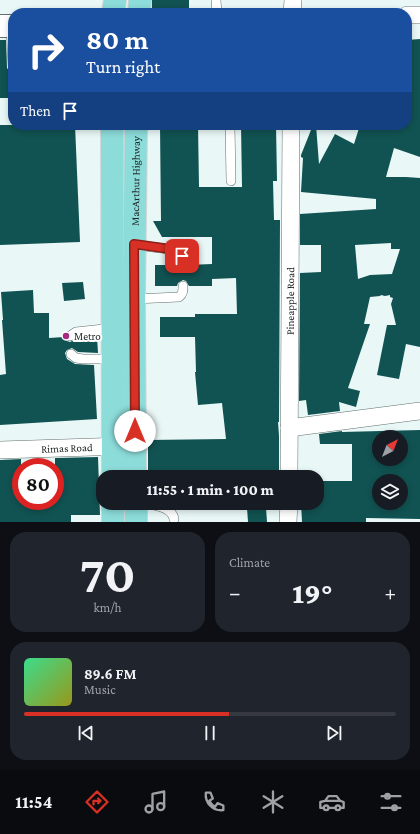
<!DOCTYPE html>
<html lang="en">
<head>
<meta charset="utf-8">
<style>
	:root { --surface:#171b24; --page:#20242c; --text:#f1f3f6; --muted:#9ea1a6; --line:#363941; --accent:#d93025 }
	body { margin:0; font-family:"Crimson Pro",serif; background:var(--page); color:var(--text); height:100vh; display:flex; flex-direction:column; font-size:15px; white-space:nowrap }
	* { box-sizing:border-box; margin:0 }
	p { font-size:13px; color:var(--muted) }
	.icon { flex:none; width:22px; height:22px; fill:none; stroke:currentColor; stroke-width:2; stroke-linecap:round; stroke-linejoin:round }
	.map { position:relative; height:522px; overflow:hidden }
	.details { display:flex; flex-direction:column; gap:10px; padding:10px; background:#0d0f14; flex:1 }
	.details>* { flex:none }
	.top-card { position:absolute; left:8px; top:8px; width:404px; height:122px; border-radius:16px; box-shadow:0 2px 6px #0003; background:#1a4fa0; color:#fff; overflow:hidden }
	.needle { width:26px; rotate:42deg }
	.tools { position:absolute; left:372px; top:430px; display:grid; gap:8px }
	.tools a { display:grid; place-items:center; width:36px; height:36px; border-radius:50%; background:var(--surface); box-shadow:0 2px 6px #0003; font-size:20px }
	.speed { position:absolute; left:12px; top:458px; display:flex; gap:8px; font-size:20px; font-weight:700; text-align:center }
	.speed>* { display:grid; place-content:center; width:52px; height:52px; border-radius:50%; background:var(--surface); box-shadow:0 2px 6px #0003; line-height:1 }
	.speed .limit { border:6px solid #d22; background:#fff; color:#111 }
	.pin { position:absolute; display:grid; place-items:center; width:34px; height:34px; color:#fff; margin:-17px; border-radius:8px; box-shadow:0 2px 6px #0006 }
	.me { position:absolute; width:44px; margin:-22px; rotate:0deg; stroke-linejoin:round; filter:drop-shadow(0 0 3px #0008) }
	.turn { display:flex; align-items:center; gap:14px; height:84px; padding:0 12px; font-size:18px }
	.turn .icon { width:52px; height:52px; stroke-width:2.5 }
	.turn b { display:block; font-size:28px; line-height:34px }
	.then { display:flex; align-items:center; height:38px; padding:0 12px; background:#0003; gap:8px; font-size:15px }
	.big { font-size:30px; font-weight:800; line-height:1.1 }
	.details .card { flex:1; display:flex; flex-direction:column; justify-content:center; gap:6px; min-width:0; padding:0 14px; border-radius:16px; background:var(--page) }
	.details .dial { align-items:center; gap:0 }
	.dial b { font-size:52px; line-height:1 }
	.song { display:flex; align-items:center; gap:12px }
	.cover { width:48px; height:48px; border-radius:6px; background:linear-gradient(135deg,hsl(150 70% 55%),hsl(60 70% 35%)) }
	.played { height:4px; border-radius:2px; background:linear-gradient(90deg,var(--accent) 55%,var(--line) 55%) }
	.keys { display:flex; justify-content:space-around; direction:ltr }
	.heat { display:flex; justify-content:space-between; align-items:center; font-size:22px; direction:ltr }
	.details .tiles { flex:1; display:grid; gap:10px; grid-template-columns:1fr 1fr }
	.card:last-child { grid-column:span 2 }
	.trip { position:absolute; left:96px; top:470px; width:228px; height:40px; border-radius:16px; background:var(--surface); box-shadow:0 2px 6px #0003; font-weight:800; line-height:40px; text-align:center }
	.dock { display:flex; height:64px; justify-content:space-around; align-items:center; background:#090b0e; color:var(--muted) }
	.dock .icon { width:28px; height:28px }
	.dock .on { color:var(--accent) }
	.dock b { font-size:18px; color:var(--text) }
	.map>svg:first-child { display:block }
	.building { fill:#115352; fill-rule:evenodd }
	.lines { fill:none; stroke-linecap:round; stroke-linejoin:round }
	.service-casing { stroke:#626f6e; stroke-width:10 }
	.minor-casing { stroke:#626f6e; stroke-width:18 }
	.tertiary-casing { stroke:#626f6e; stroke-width:24 }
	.trunk-casing { stroke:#d3d4d4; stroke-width:24 }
	.service { stroke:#fff; stroke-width:9 }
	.minor { stroke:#fff; stroke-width:17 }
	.tertiary { stroke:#fff; stroke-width:22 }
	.trunk { stroke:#8cdcda; stroke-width:22 }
	.route-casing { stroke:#8d1f18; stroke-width:10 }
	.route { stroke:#d93025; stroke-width:7 }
	.poi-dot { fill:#a52b80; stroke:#fff; stroke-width:1.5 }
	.labels { text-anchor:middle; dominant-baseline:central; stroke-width:4; stroke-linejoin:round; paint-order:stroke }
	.street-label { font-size:11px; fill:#212727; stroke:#fff }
	.poi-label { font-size:11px; fill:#212727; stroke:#fff; text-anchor:start }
</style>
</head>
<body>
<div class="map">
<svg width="420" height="522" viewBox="0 0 420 522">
	<rect width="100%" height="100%" fill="#e9f8f7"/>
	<g class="building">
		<rect x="152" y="0" width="37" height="13"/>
		<path d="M420,39V157L394,148L386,177H406L420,178V347L406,344L399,379L377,375L387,325H396L391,304L393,298L390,297V295L385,296L381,295L380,296L370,297L364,324H370L348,388L360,391L356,407L339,402L340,411L308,415L306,400L299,401L300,273L321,272V245H300V214L376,209V199L301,192L303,158L301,157V155L313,125H316L319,164L335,134L354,144L360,125H407V40ZM391,243V249H400L392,274L370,275L358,279L355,245Z"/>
		<polygon points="0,40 6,40 7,68 10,72 13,73 13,98 0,98"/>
		<polygon points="0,125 75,125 80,242 0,245"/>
		<polygon points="160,125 198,125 199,187 242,187 241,125 276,125 277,181 273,181 274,220 280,220 279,422 278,422 279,436 279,477 148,477 148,440 226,439 222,403 198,405 195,372 196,372 195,337 160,337 160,317 195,317 195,314 237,314 236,278 212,279 212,286 189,286 186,281 183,280 178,283 177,286 155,286 155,265 176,265 177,268 179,270 182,271 187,268 188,265 212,264 212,237 162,237 153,221 161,221"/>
		<polygon points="83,282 85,299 64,301 62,283"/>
		<polygon points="33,290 34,313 49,313 49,338 64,337 67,341 70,342 78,338 97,336 98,353 78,352 72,348 67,350 65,353 67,359 75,364 94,365 97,419 0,425 0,375 6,374 2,320 3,320 1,292"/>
		<path d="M420,430V519L366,518V522H302L301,503H317V500H320V481H352V444H320L319,434L342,431V432ZM379,437H401V459H379ZM379,481H401V503H379Z"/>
		<polygon points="98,457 100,515 71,515 71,522 0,522 0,460 21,459 21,501 55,501 55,458"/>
		<polygon points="266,507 267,522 248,522 247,508"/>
	</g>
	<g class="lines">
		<g class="service-casing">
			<g id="service">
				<polyline points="216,0 217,13"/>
				<polyline points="11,26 13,67"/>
				<polyline points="230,125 231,181"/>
				<path d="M135,245L177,250C182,254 182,258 182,265"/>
				<path d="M134,299L179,297C183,294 183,291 183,286"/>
				<polyline points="70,336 76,332 113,328"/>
				<polyline points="71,354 76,358 83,359 113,359"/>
				<path d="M146,503C156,506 172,507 174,519"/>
			</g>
		</g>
		<g class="minor-casing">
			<g id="minor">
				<polyline points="292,13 293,0"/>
				<polyline points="407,15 420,15"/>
				<polyline points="289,428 420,411"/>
				<path id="s1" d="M0,450L124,446"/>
				<path id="s2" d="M289,477L291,125"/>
				<polyline points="288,522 289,503"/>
			</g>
		</g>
		<g class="tertiary-casing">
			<polyline id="tertiary" points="0,26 13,26"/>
		</g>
		<g class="trunk-casing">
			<g id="trunk">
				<polyline points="113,13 115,0"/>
				<polyline points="139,13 140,0"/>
				<polyline points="112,125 113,477"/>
				<path id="s3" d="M135,477L134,299L136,125"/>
				<polyline points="113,503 113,522"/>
				<polyline points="136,503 136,522"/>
			</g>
		</g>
		<use href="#service" class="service"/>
		<use href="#minor" class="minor"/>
		<use href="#tertiary" class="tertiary"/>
		<use href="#trunk" class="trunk"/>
	</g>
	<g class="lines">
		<g class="route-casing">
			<polyline id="route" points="135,431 134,244 177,250 180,253 182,256"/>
		</g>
		<use href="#route" class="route"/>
	</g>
	<circle class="poi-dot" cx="66" cy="336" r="4"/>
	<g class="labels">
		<g class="street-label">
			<text stroke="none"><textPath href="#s3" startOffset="296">MacArthur Highway</textPath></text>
			<text stroke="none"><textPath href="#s2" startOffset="176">Pineapple Road</textPath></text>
			<text stroke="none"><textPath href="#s1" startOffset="67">Rimas Road</textPath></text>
		</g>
		<g class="poi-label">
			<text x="74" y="336">Metro</text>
		</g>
	</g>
</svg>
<div class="tools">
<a><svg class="needle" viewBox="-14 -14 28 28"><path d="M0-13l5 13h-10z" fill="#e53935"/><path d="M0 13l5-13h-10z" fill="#9ea1a6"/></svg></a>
<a><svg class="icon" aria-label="layers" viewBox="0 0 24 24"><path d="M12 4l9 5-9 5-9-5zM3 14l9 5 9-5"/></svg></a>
</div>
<div class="speed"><div class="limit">80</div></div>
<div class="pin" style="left:182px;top:256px;background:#d93025"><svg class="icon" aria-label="arrive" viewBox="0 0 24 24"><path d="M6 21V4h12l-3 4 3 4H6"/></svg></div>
<svg class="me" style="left:135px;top:431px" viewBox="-20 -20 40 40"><circle r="19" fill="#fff"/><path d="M0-13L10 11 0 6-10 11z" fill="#d93025"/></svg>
<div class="trip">11:55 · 1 min · 100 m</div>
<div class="top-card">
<div class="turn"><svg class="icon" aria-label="right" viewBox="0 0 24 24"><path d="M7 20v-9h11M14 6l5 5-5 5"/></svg><div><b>80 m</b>Turn right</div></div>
<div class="then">Then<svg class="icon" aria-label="arrive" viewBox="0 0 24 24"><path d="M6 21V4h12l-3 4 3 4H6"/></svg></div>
</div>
</div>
<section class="details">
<div class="tiles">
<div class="card dial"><b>70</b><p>km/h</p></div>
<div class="card"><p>Climate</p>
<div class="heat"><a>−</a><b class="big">19°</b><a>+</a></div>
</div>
<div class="card">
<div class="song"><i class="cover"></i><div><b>89.6 FM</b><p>Music</p></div></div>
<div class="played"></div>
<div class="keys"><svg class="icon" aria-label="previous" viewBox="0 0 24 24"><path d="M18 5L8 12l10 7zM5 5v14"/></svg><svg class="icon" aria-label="pause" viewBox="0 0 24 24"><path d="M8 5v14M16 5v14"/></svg><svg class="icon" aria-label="next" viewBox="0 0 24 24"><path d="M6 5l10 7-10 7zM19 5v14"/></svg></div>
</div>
</div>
</section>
<nav class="dock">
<b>11:54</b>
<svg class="icon on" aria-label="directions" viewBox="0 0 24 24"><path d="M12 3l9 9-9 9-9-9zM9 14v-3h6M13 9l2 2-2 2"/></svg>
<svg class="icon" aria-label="music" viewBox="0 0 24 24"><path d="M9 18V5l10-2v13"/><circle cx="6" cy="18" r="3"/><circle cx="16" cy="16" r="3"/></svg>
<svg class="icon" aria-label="phone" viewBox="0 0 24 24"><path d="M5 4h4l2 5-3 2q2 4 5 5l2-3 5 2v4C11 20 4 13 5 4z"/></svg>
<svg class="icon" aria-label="climate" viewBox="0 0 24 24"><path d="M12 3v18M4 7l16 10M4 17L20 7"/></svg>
<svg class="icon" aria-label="car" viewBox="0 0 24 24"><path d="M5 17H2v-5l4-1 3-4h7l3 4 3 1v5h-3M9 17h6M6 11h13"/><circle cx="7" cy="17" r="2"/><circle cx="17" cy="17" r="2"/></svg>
<svg class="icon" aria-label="filters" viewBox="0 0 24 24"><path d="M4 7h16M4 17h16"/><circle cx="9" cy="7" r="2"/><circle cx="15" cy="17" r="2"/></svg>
</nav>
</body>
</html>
